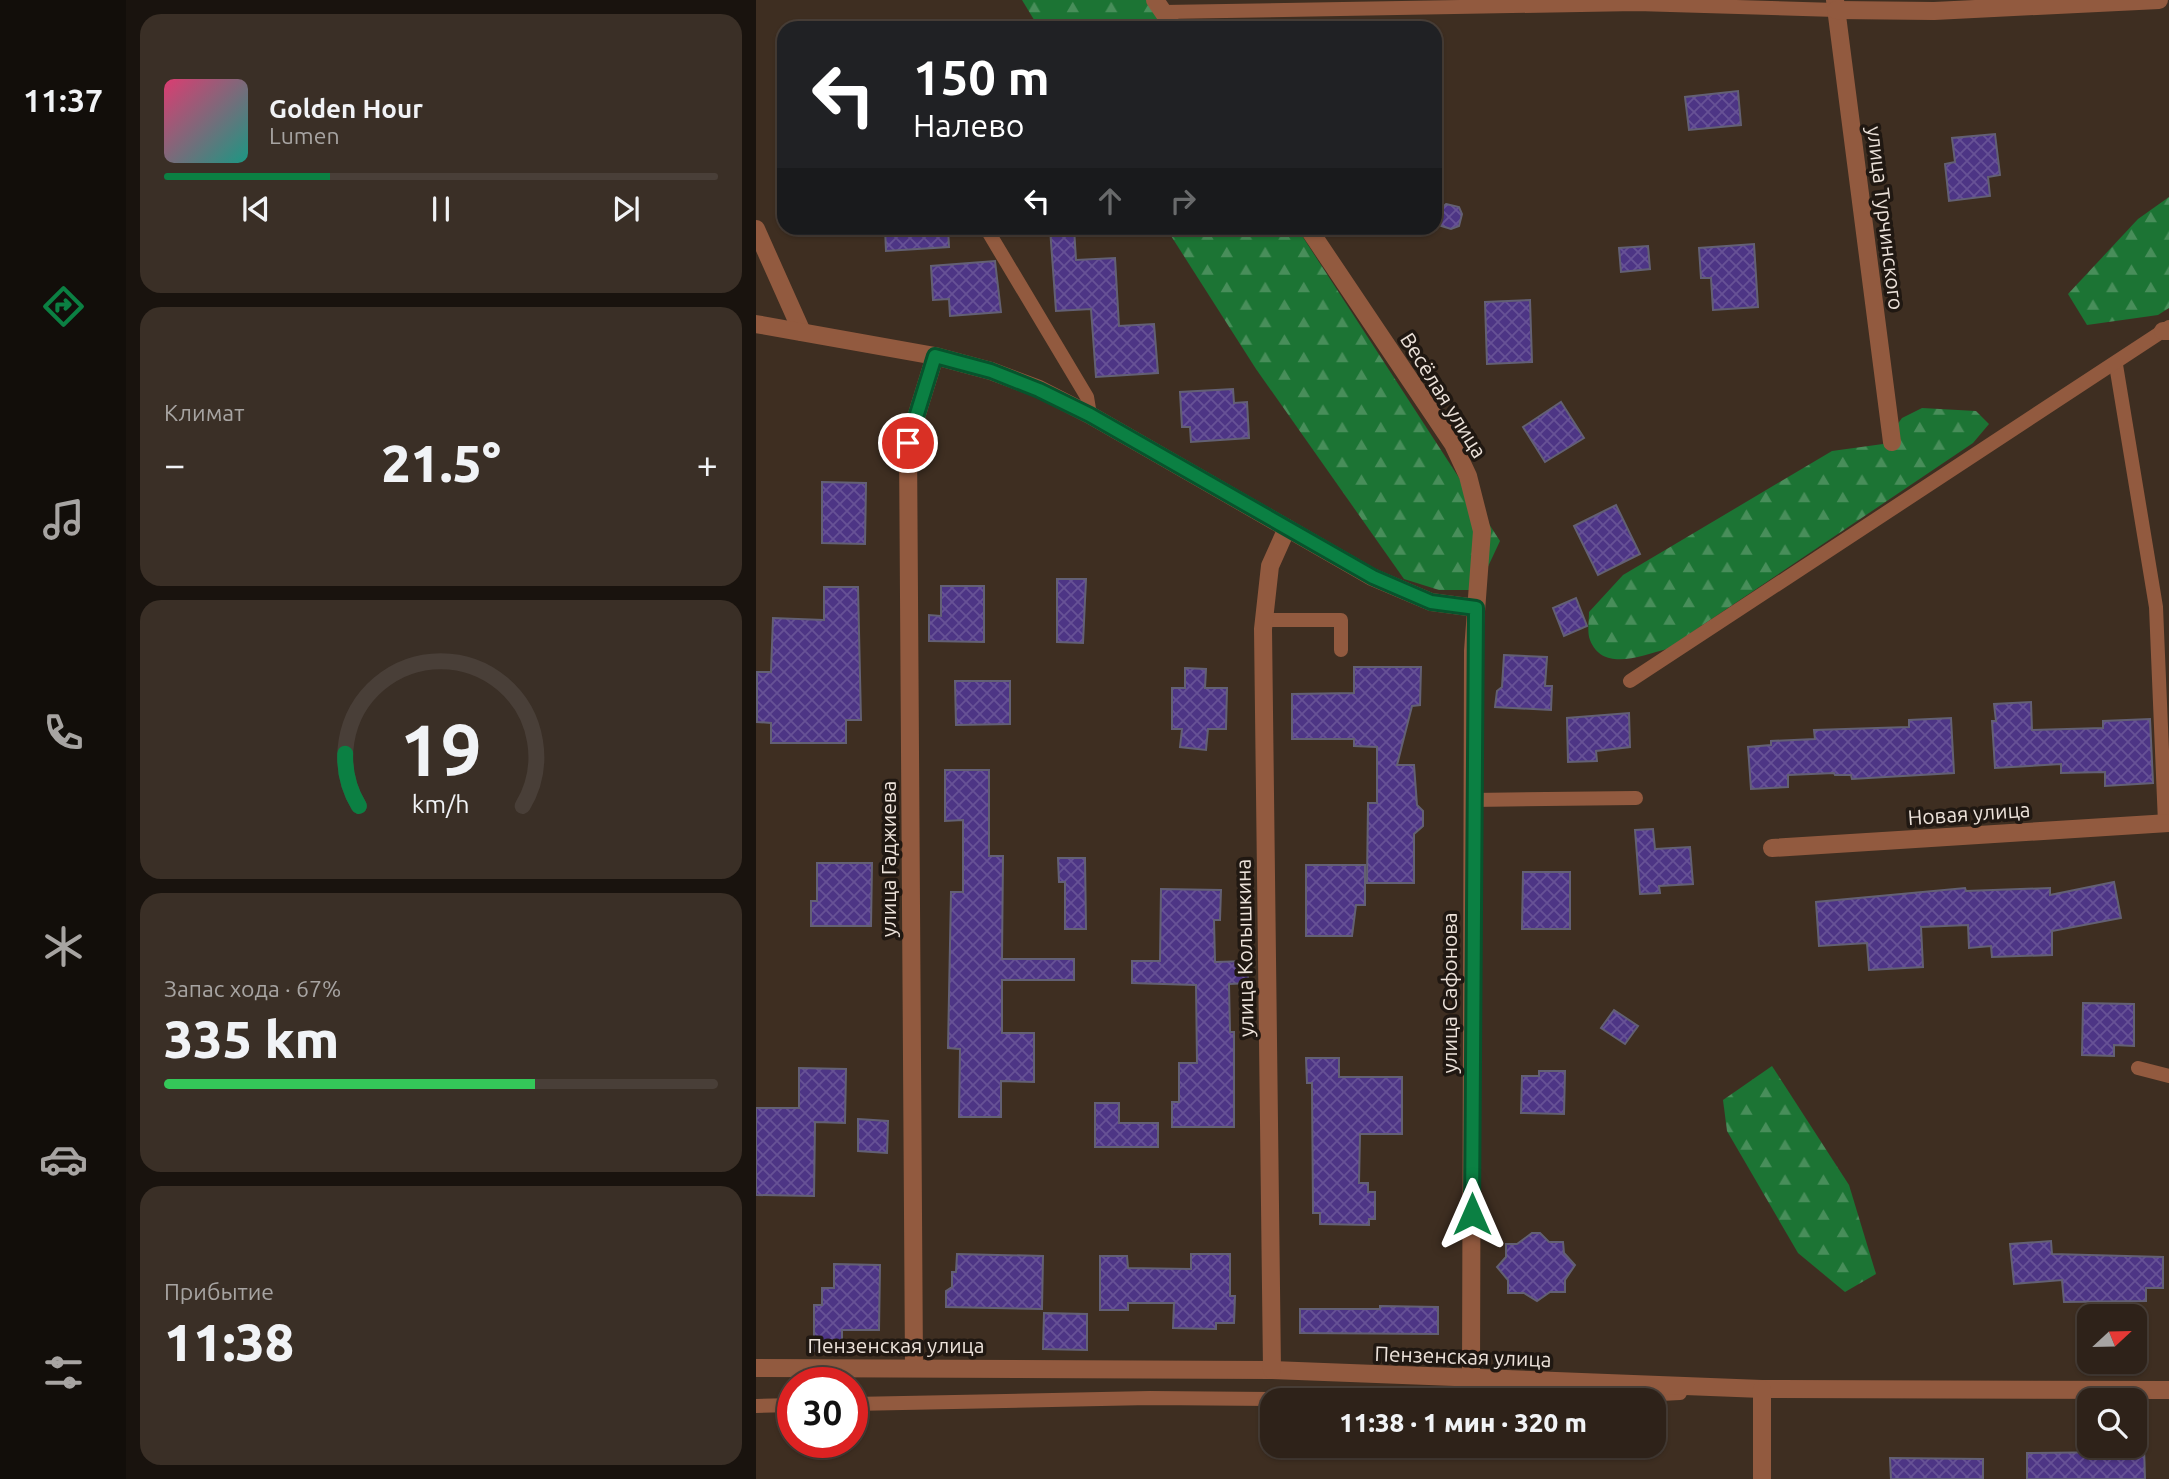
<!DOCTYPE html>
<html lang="ru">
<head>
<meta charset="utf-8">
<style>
	:root { --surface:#2e2219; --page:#3a2f26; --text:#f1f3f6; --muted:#a7a4a2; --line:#493f38; --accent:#0b8043 }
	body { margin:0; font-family:Ubuntu,sans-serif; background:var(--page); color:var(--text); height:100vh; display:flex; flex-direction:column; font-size:26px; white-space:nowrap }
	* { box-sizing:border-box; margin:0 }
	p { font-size:23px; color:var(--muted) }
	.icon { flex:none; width:38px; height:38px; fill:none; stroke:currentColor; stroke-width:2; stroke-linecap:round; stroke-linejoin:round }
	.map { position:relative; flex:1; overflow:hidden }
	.sheet { display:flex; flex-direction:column; gap:14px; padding:14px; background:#19130e; width:630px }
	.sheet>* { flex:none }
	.guide { position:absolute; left:21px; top:21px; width:665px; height:214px; border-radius:21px; box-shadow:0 2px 5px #0004,0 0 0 2px var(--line); background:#202124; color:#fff; overflow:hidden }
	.needle { width:46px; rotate:68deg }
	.fabs { position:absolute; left:1321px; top:1304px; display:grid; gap:14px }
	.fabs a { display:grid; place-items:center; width:70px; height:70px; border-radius:14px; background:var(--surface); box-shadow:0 2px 5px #0004,0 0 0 2px var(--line); font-size:35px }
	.speed { position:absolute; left:21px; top:1367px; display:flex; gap:14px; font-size:35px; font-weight:700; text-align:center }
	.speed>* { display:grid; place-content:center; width:91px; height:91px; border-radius:50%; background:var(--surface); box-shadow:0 2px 5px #0004,0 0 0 2px var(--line); line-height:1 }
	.speed .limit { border:10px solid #d22; background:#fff; color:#111 }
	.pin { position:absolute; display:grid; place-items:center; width:60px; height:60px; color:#fff; margin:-30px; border:4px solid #fff; border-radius:50%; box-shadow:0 2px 7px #0007 }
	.me { position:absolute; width:77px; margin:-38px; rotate:0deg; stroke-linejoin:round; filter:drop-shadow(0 0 5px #0008) }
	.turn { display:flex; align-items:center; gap:24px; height:147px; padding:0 21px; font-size:32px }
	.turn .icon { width:91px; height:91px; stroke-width:2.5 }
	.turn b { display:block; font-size:49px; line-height:60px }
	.lanes { display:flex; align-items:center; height:66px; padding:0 21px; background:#0003; justify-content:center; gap:35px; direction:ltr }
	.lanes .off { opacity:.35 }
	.big { font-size:52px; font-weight:800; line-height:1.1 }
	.sheet .card { flex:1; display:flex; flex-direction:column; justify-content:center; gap:10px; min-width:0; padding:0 24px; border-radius:21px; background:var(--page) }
	.sheet .dial { align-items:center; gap:0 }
	.dial svg { height:182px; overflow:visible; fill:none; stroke:var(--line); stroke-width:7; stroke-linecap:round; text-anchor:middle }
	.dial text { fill:var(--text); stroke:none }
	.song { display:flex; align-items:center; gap:21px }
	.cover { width:84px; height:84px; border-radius:10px; background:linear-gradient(135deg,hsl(340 70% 55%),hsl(170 70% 35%)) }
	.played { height:7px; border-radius:4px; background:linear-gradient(90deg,var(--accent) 30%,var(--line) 30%) }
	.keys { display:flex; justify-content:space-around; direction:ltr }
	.heat { display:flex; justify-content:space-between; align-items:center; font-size:38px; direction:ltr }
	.charge { height:10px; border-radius:5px; background:linear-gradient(90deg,#34c759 67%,var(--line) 0) }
	.trip { position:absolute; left:504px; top:1388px; width:406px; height:70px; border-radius:21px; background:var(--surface); box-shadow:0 2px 5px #0004,0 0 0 2px var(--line); font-weight:800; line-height:70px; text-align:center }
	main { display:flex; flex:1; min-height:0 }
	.tab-bar { display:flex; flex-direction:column; width:126px; justify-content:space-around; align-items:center; background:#120e0a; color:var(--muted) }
	.tab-bar .icon { width:49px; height:49px }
	.tab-bar .active { color:var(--accent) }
	.tab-bar b { font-size:32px; color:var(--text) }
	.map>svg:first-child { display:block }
	.forest { fill:url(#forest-firs) }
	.building { fill:url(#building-cross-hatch); stroke:#636074; stroke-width:2 }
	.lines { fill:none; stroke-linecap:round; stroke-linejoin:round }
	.lane { stroke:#925a3f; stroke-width:14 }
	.street { stroke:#925a3f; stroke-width:18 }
	.route-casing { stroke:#07532c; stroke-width:18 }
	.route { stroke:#0b8043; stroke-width:12 }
	.labels { text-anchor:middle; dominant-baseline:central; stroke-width:7; stroke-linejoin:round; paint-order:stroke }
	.street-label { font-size:21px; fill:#ece2da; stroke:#201812 }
</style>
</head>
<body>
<main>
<nav class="tab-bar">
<b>11:37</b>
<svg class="icon active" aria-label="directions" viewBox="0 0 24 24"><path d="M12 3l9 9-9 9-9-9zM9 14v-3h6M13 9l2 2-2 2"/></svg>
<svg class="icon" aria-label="music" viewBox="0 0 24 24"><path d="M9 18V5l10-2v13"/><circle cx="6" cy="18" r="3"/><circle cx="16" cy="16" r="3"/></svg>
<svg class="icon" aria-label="phone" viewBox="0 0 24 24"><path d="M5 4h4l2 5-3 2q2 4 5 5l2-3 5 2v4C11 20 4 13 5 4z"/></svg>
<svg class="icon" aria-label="climate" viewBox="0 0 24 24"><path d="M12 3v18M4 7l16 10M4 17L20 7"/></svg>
<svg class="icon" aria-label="car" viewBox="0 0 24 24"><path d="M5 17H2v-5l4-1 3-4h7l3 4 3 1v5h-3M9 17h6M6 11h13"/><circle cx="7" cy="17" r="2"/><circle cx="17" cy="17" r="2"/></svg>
<svg class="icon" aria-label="filters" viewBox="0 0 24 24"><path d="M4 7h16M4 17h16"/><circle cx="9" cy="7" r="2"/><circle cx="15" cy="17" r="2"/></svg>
</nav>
<section class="sheet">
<div class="card">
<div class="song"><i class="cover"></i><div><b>Golden Hour</b><p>Lumen</p></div></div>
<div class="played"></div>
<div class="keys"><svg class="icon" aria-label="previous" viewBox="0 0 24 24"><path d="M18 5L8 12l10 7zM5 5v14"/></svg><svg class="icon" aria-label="pause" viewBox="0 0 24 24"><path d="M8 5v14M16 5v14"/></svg><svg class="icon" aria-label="next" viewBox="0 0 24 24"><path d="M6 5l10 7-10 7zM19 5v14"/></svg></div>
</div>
<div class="card"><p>Климат</p>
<div class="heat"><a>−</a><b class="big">21.5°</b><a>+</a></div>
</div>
<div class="card dial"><svg viewBox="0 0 100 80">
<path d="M14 69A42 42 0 1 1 86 69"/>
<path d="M14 69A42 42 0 0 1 8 46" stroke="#0b8043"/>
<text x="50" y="56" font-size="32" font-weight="700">19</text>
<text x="50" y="72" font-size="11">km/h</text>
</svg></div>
<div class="card"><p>Запас хода · 67%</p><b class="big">335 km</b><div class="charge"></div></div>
<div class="card"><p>Прибытие</p><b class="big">11:38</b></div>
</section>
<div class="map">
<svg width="1413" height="1479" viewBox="0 0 1413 1479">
	<defs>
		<pattern id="forest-firs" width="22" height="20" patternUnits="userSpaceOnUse" patternTransform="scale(1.75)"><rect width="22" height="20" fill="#1c7434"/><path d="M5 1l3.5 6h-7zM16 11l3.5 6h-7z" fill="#488e5a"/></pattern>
		<pattern id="building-cross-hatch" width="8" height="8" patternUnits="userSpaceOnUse" patternTransform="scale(1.75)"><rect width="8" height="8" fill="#4d3585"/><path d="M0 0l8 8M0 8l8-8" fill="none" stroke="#675296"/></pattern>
	</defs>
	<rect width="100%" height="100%" fill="#3e2e21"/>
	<g class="forest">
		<polygon points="266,0 393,0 411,28 283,28"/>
		<polygon points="1413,197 1413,308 1402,315 1331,325 1312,294 1382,219"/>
		<polygon points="410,228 541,228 744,541 721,590 683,590 648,579 500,369"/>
		<path d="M1166,408L1220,411L1233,424L1217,443L911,649C886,655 847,673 834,640C831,633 833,620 833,612L867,575L1076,451L1127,444L1146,418Z"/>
		<polygon points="1016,1066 1093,1185 1120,1274 1089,1292 1042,1253 971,1131 967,1100"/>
	</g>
	<g class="building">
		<polygon points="982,91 985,125 933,130 929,97"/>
		<polygon points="1239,134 1244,175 1232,177 1234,196 1193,201 1189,164 1199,162 1196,138"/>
		<polygon points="690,204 703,207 706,214 703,226 695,229 679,224 681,212"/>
		<polygon points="129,228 192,228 193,247 130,251"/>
		<polygon points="294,228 318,228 320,260 359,258 363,326 398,324 402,373 340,377 335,309 300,311"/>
		<polygon points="998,244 1002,307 957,310 955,278 945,278 943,248"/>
		<polygon points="892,246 894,269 865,272 863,248"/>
		<polygon points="239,261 245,312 194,316 193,299 177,300 175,266"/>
		<polygon points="774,300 776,362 731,364 729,302"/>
		<polygon points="477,389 478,403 491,402 493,438 435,442 434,427 426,427 424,392"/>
		<polygon points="805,402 828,438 789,462 767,427"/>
		<polygon points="66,482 110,483 109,544 66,543"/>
		<polygon points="860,505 884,554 842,575 818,526"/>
		<polygon points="301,579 330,579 327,643 301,642"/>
		<polygon points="185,586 228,586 228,642 173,641 173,615 185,616"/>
		<polygon points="68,587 102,587 105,720 90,720 90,743 15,743 15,723 1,722 1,672 15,672 17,618 68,620"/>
		<polygon points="820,598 831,626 808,636 797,608"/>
		<polygon points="748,655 791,657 789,686 796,686 795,710 739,707 741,691 746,687"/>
		<polygon points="598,667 665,667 664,705 656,706 641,765 658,765 661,805 667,811 667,826 658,834 658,883 611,883 612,803 621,803 621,747 598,746 598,739 536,739 536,694 598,693"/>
		<polygon points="429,668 450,669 449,688 471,688 470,729 452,729 450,750 424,747 426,729 416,729 416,688 429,688"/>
		<polygon points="199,681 254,681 254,724 200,725"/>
		<polygon points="1275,702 1276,730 1347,728 1347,721 1394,719 1397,783 1349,786 1349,772 1305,773 1305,764 1239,768 1236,721 1240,721 1238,704"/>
		<polygon points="873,713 874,747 840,751 841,761 812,762 811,718"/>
		<polygon points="1195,718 1198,773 1096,779 1095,775 1079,775 1078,773 1032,775 1032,787 995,789 992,747 1015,745 1015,741 1059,739 1058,730 1153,727 1153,720"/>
		<polygon points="189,770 233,770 233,856 247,856 246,959 318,959 318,980 246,980 246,1033 278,1033 278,1082 245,1081 245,1117 203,1117 204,1049 192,1048 195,892 207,892 207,820 189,821"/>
		<polygon points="897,829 899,849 934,847 937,884 903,886 904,893 884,894 879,830"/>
		<polygon points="302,858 329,858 330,929 309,929 309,882 303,882"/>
		<polygon points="61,863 116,863 115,926 55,926 55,901 61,901"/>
		<polygon points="550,865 609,865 609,905 600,905 596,936 550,936"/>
		<polygon points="767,872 814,872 814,929 766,929"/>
		<polygon points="1358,882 1365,918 1296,931 1296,955 1236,957 1235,946 1213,948 1212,925 1165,927 1167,967 1113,970 1111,943 1063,946 1060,902 1209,888 1210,891 1294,888 1294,895"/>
		<polygon points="405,889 465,890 464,920 458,920 459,962 492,961 492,983 473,984 474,1032 478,1032 478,1127 416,1127 416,1102 423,1102 423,1063 441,1063 440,985 376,983 376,961 404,961"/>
		<polygon points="1327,1003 1378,1004 1378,1046 1358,1045 1358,1056 1326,1055"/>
		<polygon points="858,1010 882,1026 869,1044 845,1028"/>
		<polygon points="550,1058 583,1058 583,1077 646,1077 646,1134 604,1134 603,1183 612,1183 612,1192 619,1192 619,1219 613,1219 613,1225 564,1224 564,1213 557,1213 556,1083 551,1083"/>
		<polygon points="43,1068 90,1069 89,1123 59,1122 58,1196 0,1195 0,1108 43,1108"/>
		<polygon points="783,1071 809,1071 808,1114 765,1113 766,1076 783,1076"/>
		<polygon points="339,1103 363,1103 363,1123 402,1123 402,1147 339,1147"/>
		<polygon points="102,1119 132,1121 131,1153 102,1151"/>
		<polygon points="776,1233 784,1233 793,1242 807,1242 808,1253 819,1265 809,1280 809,1292 794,1292 781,1301 768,1293 752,1293 752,1280 741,1267 750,1257 750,1244 761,1244"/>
		<polygon points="1295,1241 1296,1254 1407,1257 1407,1288 1390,1288 1390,1301 1308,1302 1306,1280 1258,1284 1254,1244"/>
		<polygon points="201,1254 287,1256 286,1309 190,1307 190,1291 196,1287 196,1272 200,1272"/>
		<polygon points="435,1254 474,1254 474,1296 479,1296 478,1323 460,1323 460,1329 417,1328 418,1303 372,1303 372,1310 344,1310 344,1256 371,1256 372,1268 435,1269"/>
		<polygon points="78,1264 124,1265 123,1330 86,1330 86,1352 58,1351 58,1305 66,1305 66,1288 78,1288"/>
		<polygon points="624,1306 682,1307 682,1334 544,1333 544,1309 624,1309"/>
		<polygon points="288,1313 331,1314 331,1350 287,1349"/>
		<polygon points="1366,1446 1388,1446 1389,1479 1271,1479 1271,1453 1366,1452"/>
		<polygon points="1134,1458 1227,1459 1227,1479 1135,1479"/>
	</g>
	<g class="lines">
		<g class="lane">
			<polyline points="407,12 881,4 1080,10"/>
			<polyline points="230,228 331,397 334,415"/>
			<polyline points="1360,365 1400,607 1409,823"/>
			<polyline points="509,620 585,620 585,650"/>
			<polyline points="874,681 1413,327"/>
			<polyline points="716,800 880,798"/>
			<polyline points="1382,1068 1413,1076"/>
			<polyline points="786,1400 924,1393"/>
			<polyline points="96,1404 394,1398 612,1400"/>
			<polyline points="0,1406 37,1405"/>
		</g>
		<g class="street">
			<polyline points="399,0 418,28"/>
			<polyline points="1079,0 1136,442"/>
			<polyline points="1080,10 1178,11 1403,0"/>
			<polyline points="552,228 697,444 712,476 726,531 717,651 715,1379"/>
			<polyline points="0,229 46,332"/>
			<polyline points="0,324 179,356 235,371 283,389 334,415 616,577 675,602 720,608"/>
			<polyline points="1407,331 1413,331"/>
			<polyline points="1016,848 1413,823"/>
			<polyline points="158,1367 152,443 179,356"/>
			<polyline points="0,1368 516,1370 1006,1389 1413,1390"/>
			<polyline points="516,1370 507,629 514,566 531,528"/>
			<polyline points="1006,1389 1006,1479"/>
		</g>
	</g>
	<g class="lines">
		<g class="route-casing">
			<polyline id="route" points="152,443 179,356 235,371 283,390 334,415 617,577 675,602 720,608 716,1214"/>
		</g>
		<use href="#route" class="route"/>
	</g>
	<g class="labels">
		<g class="street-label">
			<text transform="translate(1130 218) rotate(83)">улица Турчинского</text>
			<text transform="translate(688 395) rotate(58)">Весёлая улица</text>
			<text transform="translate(1213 813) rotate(-4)">Новая улица</text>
			<text transform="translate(132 859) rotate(-90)">улица Гаджиева</text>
			<text transform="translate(488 948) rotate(-91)">улица Колышкина</text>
			<text transform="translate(693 993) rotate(-90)">улица Сафонова</text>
			<text x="140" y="1345">Пензенская улица</text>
			<text transform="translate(707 1356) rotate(2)">Пензенская улица</text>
		</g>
	</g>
</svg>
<div class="fabs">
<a><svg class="needle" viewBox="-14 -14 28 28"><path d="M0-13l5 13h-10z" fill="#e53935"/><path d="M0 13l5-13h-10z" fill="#a7a4a2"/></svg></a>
<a><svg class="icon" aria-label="search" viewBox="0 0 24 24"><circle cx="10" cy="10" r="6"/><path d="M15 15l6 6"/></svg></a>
</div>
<div class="speed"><div class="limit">30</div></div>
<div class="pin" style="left:152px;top:443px;background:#d93025"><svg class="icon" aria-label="arrive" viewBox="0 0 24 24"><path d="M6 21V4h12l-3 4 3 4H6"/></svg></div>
<svg class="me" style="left:716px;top:1214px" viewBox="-20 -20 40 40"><path d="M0-17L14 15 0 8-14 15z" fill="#0b8043" stroke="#fff" stroke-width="4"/></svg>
<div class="trip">11:38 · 1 мин · 320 m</div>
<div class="guide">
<div class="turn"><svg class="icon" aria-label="left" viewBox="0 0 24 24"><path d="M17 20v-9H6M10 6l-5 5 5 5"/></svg><div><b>150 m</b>Налево</div></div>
<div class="lanes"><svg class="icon" aria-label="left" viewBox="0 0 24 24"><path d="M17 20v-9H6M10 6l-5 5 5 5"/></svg><svg class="icon off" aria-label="ahead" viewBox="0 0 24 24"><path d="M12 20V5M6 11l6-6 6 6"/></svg><svg class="icon off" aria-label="right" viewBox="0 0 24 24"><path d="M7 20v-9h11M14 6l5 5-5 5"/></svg></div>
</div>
</div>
</main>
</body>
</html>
